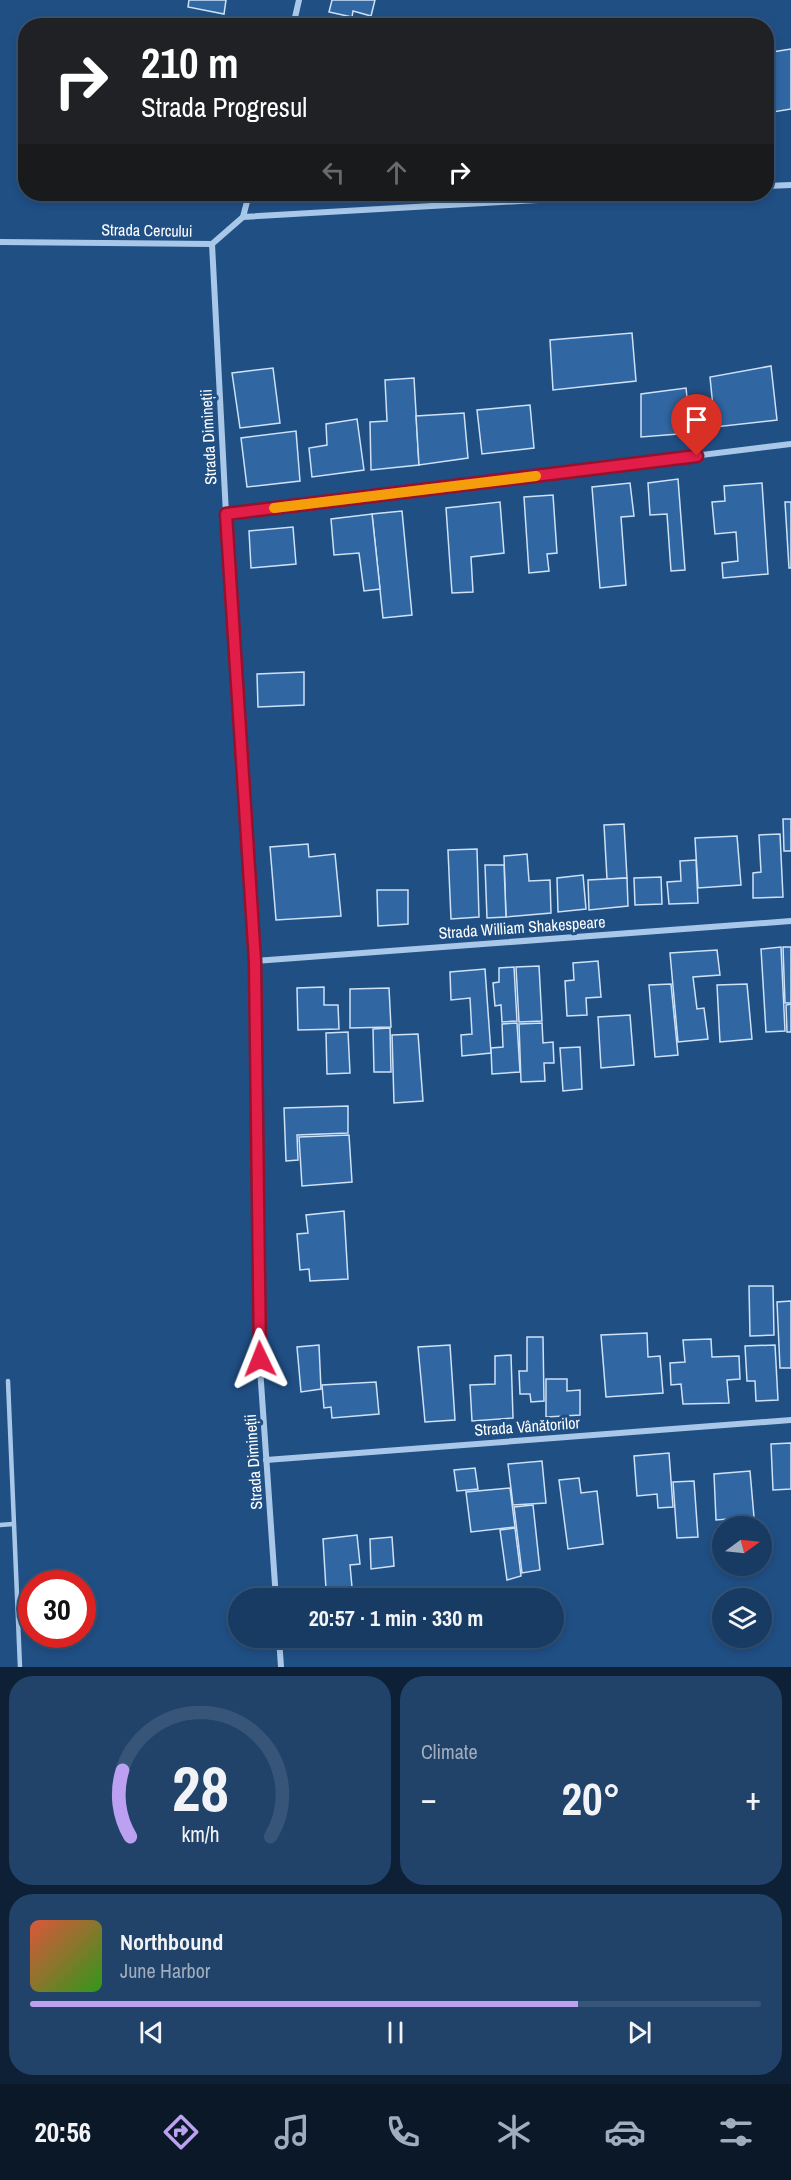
<!DOCTYPE html>
<html lang="en">
<head>
<meta charset="utf-8">
<style>
	:root { --surface:#183b63; --page:#214269; --text:#f1f3f6; --muted:#9fadbe; --line:#365578; --accent:#bca0f2 }
	body { margin:0; font-family:"Archivo Narrow",sans-serif; background:var(--page); color:var(--text); height:100vh; display:flex; flex-direction:column; font-size:22px; white-space:nowrap }
	* { box-sizing:border-box; margin:0 }
	p { font-size:20px; color:var(--muted) }
	.icon { flex:none; width:33px; height:33px; fill:none; stroke:currentColor; stroke-width:2; stroke-linecap:round; stroke-linejoin:round }
	.map { position:relative; height:1667px; overflow:hidden }
	.details { display:flex; flex-direction:column; gap:9px; padding:9px; background:#0d2036; flex:1 }
	.details>* { flex:none }
	.banner { position:absolute; left:18px; top:18px; width:756px; height:183px; border-radius:24px; box-shadow:0 3px 9px #0003,0 0 0 2px var(--line); background:#202124; color:#fff; overflow:hidden }
	.needle { width:39px; rotate:75deg }
	.buttons { position:absolute; left:712px; top:1516px; display:grid; gap:12px }
	.buttons a { display:grid; place-items:center; width:60px; height:60px; border-radius:50%; background:var(--surface); box-shadow:0 3px 9px #0003,0 0 0 2px var(--line); font-size:30px }
	.speed { position:absolute; left:18px; top:1570px; display:flex; gap:12px; font-size:30px; font-weight:700; text-align:center }
	.speed>* { display:grid; place-content:center; width:78px; height:78px; border-radius:50%; background:var(--surface); box-shadow:0 3px 9px #0003,0 0 0 2px var(--line); line-height:1 }
	.speed .limit { border:9px solid #d22; background:#fff; color:#111 }
	.pin { position:absolute; display:grid; place-items:center; width:51px; height:51px; color:#fff; margin:-62px -26px; border-radius:50% 50% 50% 0; rotate:-45deg; box-shadow:0 0 6px #0007 }
	.pin .icon { rotate:45deg }
	.me { position:absolute; width:66px; margin:-33px; rotate:358deg; stroke-linejoin:round; filter:drop-shadow(0 0 4px #0008) }
	.turn { display:flex; align-items:center; gap:21px; height:126px; padding:0 24px; font-size:27px }
	.turn .icon { width:78px; height:78px; stroke-width:2.5 }
	.turn b { display:block; font-size:42px; line-height:51px }
	.lanes { display:flex; align-items:center; height:57px; padding:0 24px; background:#0003; justify-content:center; gap:30px; direction:ltr }
	.lanes .off { opacity:.35 }
	.big { font-size:45px; font-weight:700; line-height:1.1 }
	.details .card { flex:1; display:flex; flex-direction:column; justify-content:center; gap:9px; min-width:0; padding:0 21px; border-radius:24px; background:var(--page) }
	.details .dial { align-items:center; gap:0 }
	.dial svg { height:156px; overflow:visible; fill:none; stroke:var(--line); stroke-width:7; stroke-linecap:round; text-anchor:middle }
	.dial text { fill:var(--text); stroke:none }
	.song { display:flex; align-items:center; gap:18px }
	.cover { width:72px; height:72px; border-radius:9px; background:linear-gradient(135deg,hsl(10 70% 55%),hsl(110 70% 35%)) }
	.played { height:6px; border-radius:3px; background:linear-gradient(90deg,var(--accent) 75%,var(--line) 75%) }
	.keys { display:flex; justify-content:space-around; direction:ltr }
	.heat { display:flex; justify-content:space-between; align-items:center; font-size:33px; direction:ltr }
	.details .tiles { flex:1; display:grid; gap:9px; grid-template-columns:1fr 1fr }
	.card:last-child { grid-column:span 2 }
	.trip { position:absolute; left:228px; top:1588px; width:336px; height:60px; border-radius:30px; background:var(--surface); box-shadow:0 3px 9px #0003,0 0 0 2px var(--line); font-weight:700; line-height:60px; text-align:center }
	.dock { display:flex; height:96px; justify-content:space-around; align-items:center; background:#0a1828; color:var(--muted) }
	.dock .icon { width:42px; height:42px }
	.dock .on { color:var(--accent) }
	.dock b { font-size:27px; color:var(--text) }
	.map>svg:first-child { display:block }
	.building { fill:#3066a2; stroke:#cde1f7; stroke-width:1.5 }
	.lines { fill:none; stroke-linecap:round; stroke-linejoin:round }
	.lane { stroke:#a9c8e9; stroke-width:4.5 }
	.street { stroke:#a9c8e9; stroke-width:6 }
	.route-casing { stroke:#92132f; stroke-width:15 }
	.route { stroke:#e11d48; stroke-width:10 }
	.slow { stroke:#f59e0b; stroke-width:10 }
	.labels { text-anchor:middle; dominant-baseline:central; stroke-width:6; stroke-linejoin:round; paint-order:stroke }
	.street-label { font-size:16px; fill:#fff; stroke:#204f84 }
</style>
</head>
<body>
<div class="map">
<svg width="791" height="1667" viewBox="0 0 791 1667">
	<rect width="100%" height="100%" fill="#204f84"/>
	<g class="building">
		<polygon points="189,0 226,0 224,14 188,7"/>
		<polygon points="332,0 375,0 371,16 353,11 352,17 329,12"/>
		<polygon points="791,49 791,109 773,112 771,95 766,95 766,53"/>
		<polygon points="632,333 636,381 553,390 550,340"/>
		<polygon points="771,366 777,420 715,427 710,377"/>
		<polygon points="273,368 280,423 240,428 232,373"/>
		<polygon points="414,378 419,465 371,470 370,422 387,421 385,380"/>
		<polygon points="686,388 691,433 641,437 641,394"/>
		<polygon points="530,405 534,448 482,454 477,410"/>
		<polygon points="464,413 468,458 419,465 416,416"/>
		<polygon points="357,419 364,470 312,477 309,448 327,445 326,424"/>
		<polygon points="296,431 300,481 247,487 241,438"/>
		<polygon points="678,479 685,570 671,571 667,514 650,515 648,483"/>
		<polygon points="630,483 634,516 621,517 626,585 600,588 592,487"/>
		<polygon points="762,483 768,574 723,578 722,563 738,561 736,532 715,534 712,502 725,501 724,486"/>
		<polygon points="553,495 557,553 547,554 549,571 529,573 524,497"/>
		<polygon points="500,502 504,553 471,557 473,592 452,593 446,508"/>
		<polygon points="785,502 791,502 791,568 789,568"/>
		<polygon points="402,511 412,615 383,618 372,514"/>
		<polygon points="372,514 380,589 364,591 359,553 334,555 331,519"/>
		<polygon points="293,527 296,564 251,568 249,531"/>
		<polygon points="304,672 304,705 258,707 257,674"/>
		<polygon points="783,819 791,819 791,851 784,851"/>
		<polygon points="624,824 627,878 607,879 604,825"/>
		<polygon points="780,834 783,897 753,898 753,873 761,872 759,835"/>
		<polygon points="737,836 741,885 698,888 695,838"/>
		<polygon points="308,844 309,857 335,854 341,916 276,920 270,847"/>
		<polygon points="477,849 479,917 451,919 448,850"/>
		<polygon points="527,854 529,881 550,880 551,913 506,917 504,856"/>
		<polygon points="696,860 698,903 669,904 667,882 681,881 680,861"/>
		<polygon points="485,865 504,865 506,917 487,918"/>
		<polygon points="583,875 586,909 558,912 557,878"/>
		<polygon points="661,877 662,904 635,905 634,878"/>
		<polygon points="627,878 628,906 589,910 588,880"/>
		<polygon points="377,890 408,890 408,924 378,926"/>
		<polygon points="781,947 785,1031 766,1032 761,949"/>
		<polygon points="783,947 791,947 791,1003 785,1003"/>
		<polygon points="717,950 720,975 693,977 697,1009 704,1008 708,1039 678,1042 670,953"/>
		<polygon points="598,961 601,997 586,998 587,1015 567,1016 565,981 574,980 573,963"/>
		<polygon points="539,966 542,1021 519,1022 516,967"/>
		<polygon points="514,967 517,1021 502,1022 501,1005 495,1006 493,983 499,982 499,968"/>
		<polygon points="485,969 491,1053 462,1056 461,1035 472,1034 470,998 451,1000 450,972"/>
		<polygon points="671,984 678,1055 655,1057 649,985"/>
		<polygon points="747,984 752,1039 720,1042 717,985"/>
		<polygon points="324,987 324,1005 338,1005 339,1029 298,1030 297,988"/>
		<polygon points="389,988 391,1027 350,1028 350,989"/>
		<polygon points="791,1004 791,1032 787,1032 786,1005"/>
		<polygon points="630,1015 634,1065 601,1068 598,1017"/>
		<polygon points="517,1023 520,1072 492,1074 491,1048 503,1047 502,1024"/>
		<polygon points="542,1023 543,1043 553,1042 554,1063 544,1063 545,1081 521,1082 519,1024"/>
		<polygon points="390,1028 391,1072 374,1072 373,1029"/>
		<polygon points="348,1032 350,1073 327,1074 326,1033"/>
		<polygon points="418,1034 423,1101 394,1103 392,1035"/>
		<polygon points="580,1047 582,1089 563,1091 560,1048"/>
		<polygon points="348,1106 348,1133 297,1135 298,1160 286,1161 284,1108"/>
		<polygon points="349,1135 352,1182 302,1186 299,1137"/>
		<polygon points="344,1211 348,1279 310,1281 309,1269 300,1270 297,1234 308,1233 306,1215"/>
		<polygon points="749,1286 773,1286 774,1335 750,1336"/>
		<polygon points="791,1301 791,1368 780,1368 777,1302"/>
		<polygon points="647,1333 648,1357 660,1356 663,1393 606,1397 601,1335"/>
		<polygon points="527,1337 543,1337 544,1401 531,1402 530,1394 520,1394 519,1371 527,1371"/>
		<polygon points="711,1339 712,1357 739,1356 740,1379 727,1380 729,1403 683,1404 681,1384 671,1385 670,1363 685,1362 683,1340"/>
		<polygon points="319,1345 321,1389 301,1392 297,1347"/>
		<polygon points="450,1345 455,1420 425,1422 418,1347"/>
		<polygon points="775,1345 778,1400 756,1401 755,1381 747,1381 745,1346"/>
		<polygon points="511,1355 513,1418 472,1421 470,1385 495,1384 495,1356"/>
		<polygon points="546,1379 567,1379 567,1391 580,1390 580,1415 546,1417"/>
		<polygon points="376,1382 379,1414 332,1418 331,1407 324,1408 322,1385"/>
		<polygon points="791,1443 791,1489 773,1490 771,1444"/>
		<polygon points="669,1453 673,1507 658,1508 657,1494 637,1496 634,1456"/>
		<polygon points="542,1461 546,1503 513,1505 508,1464"/>
		<polygon points="475,1468 478,1489 457,1491 454,1470"/>
		<polygon points="750,1471 754,1517 716,1520 714,1474"/>
		<polygon points="579,1478 581,1493 597,1491 603,1544 568,1549 559,1480"/>
		<polygon points="694,1481 698,1537 677,1538 673,1482"/>
		<polygon points="510,1488 515,1527 471,1532 466,1492"/>
		<polygon points="533,1505 540,1570 522,1573 514,1507"/>
		<polygon points="515,1528 521,1576 507,1580 500,1530"/>
		<polygon points="357,1535 360,1564 350,1565 352,1587 326,1589 323,1539"/>
		<polygon points="392,1537 394,1566 371,1569 370,1539"/>
	</g>
	<g class="lines">
		<g class="lane">
			<polyline points="8,1381 20,1667"/>
			<polyline points="0,1525 13,1524"/>
		</g>
		<g class="street">
			<polyline points="293,26 299,0"/>
			<polyline points="766,186 791,185"/>
			<polyline points="243,217 249,194"/>
			<polyline points="0,242 212,244 243,217 642,194"/>
			<polyline points="212,244 226,514 255,961 258,1339 276,1599"/>
			<polyline points="226,514 791,444"/>
			<polyline points="255,961 791,921"/>
			<polyline points="266,1460 791,1420"/>
			<polyline points="279,1638 281,1667"/>
		</g>
	</g>
	<g class="lines">
		<g class="route-casing">
			<polyline id="route" points="260,1359 255,961 226,514 697,456"/>
		</g>
		<use href="#route" class="route"/>
		<polyline class="slow" points="274,508 536,476"/>
	</g>
	<g class="labels">
		<g class="street-label">
			<text transform="translate(147 230) rotate(1)">Strada Cercului</text>
			<text transform="translate(208 437) rotate(-93)">Strada Dimineții</text>
			<text transform="translate(522 927) rotate(-4)">Strada William Shakespeare</text>
			<text transform="translate(527 1426) rotate(-4)">Strada Vânătorilor</text>
			<text transform="translate(253 1462) rotate(-94)">Strada Dimineții</text>
		</g>
	</g>
</svg>
<div class="buttons">
<a><svg class="needle" viewBox="-14 -14 28 28"><path d="M0-13l5 13h-10z" fill="#e53935"/><path d="M0 13l5-13h-10z" fill="#9fadbe"/></svg></a>
<a><svg class="icon" aria-label="layers" viewBox="0 0 24 24"><path d="M12 4l9 5-9 5-9-5zM3 14l9 5 9-5"/></svg></a>
</div>
<div class="speed"><div class="limit">30</div></div>
<div class="pin" style="left:697px;top:456px;background:#d93025"><svg class="icon" aria-label="arrive" viewBox="0 0 24 24"><path d="M6 21V4h12l-3 4 3 4H6"/></svg></div>
<svg class="me" style="left:260px;top:1359px" viewBox="-20 -20 40 40"><path d="M0-17L14 15 0 8-14 15z" fill="#e11d48" stroke="#fff" stroke-width="4"/></svg>
<div class="trip">20:57 · 1 min · 330 m</div>
<div class="banner">
<div class="turn"><svg class="icon" aria-label="right" viewBox="0 0 24 24"><path d="M7 20v-9h11M14 6l5 5-5 5"/></svg><div><b>210 m</b>Strada Progresul</div></div>
<div class="lanes"><svg class="icon off" aria-label="left" viewBox="0 0 24 24"><path d="M17 20v-9H6M10 6l-5 5 5 5"/></svg><svg class="icon off" aria-label="ahead" viewBox="0 0 24 24"><path d="M12 20V5M6 11l6-6 6 6"/></svg><svg class="icon" aria-label="right" viewBox="0 0 24 24"><path d="M7 20v-9h11M14 6l5 5-5 5"/></svg></div>
</div>
</div>
<section class="details">
<div class="tiles">
<div class="card dial"><svg viewBox="0 0 100 80">
<path d="M14 69A42 42 0 1 1 86 69"/>
<path d="M14 69A42 42 0 0 1 10 35" stroke="#bca0f2"/>
<text x="50" y="56" font-size="32" font-weight="700">28</text>
<text x="50" y="72" font-size="11">km/h</text>
</svg></div>
<div class="card"><p>Climate</p>
<div class="heat"><a>−</a><b class="big">20°</b><a>+</a></div>
</div>
<div class="card">
<div class="song"><i class="cover"></i><div><b>Northbound</b><p>June Harbor</p></div></div>
<div class="played"></div>
<div class="keys"><svg class="icon" aria-label="previous" viewBox="0 0 24 24"><path d="M18 5L8 12l10 7zM5 5v14"/></svg><svg class="icon" aria-label="pause" viewBox="0 0 24 24"><path d="M8 5v14M16 5v14"/></svg><svg class="icon" aria-label="next" viewBox="0 0 24 24"><path d="M6 5l10 7-10 7zM19 5v14"/></svg></div>
</div>
</div>
</section>
<nav class="dock">
<b>20:56</b>
<svg class="icon on" aria-label="directions" viewBox="0 0 24 24"><path d="M12 3l9 9-9 9-9-9zM9 14v-3h6M13 9l2 2-2 2"/></svg>
<svg class="icon" aria-label="music" viewBox="0 0 24 24"><path d="M9 18V5l10-2v13"/><circle cx="6" cy="18" r="3"/><circle cx="16" cy="16" r="3"/></svg>
<svg class="icon" aria-label="phone" viewBox="0 0 24 24"><path d="M5 4h4l2 5-3 2q2 4 5 5l2-3 5 2v4C11 20 4 13 5 4z"/></svg>
<svg class="icon" aria-label="climate" viewBox="0 0 24 24"><path d="M12 3v18M4 7l16 10M4 17L20 7"/></svg>
<svg class="icon" aria-label="car" viewBox="0 0 24 24"><path d="M5 17H2v-5l4-1 3-4h7l3 4 3 1v5h-3M9 17h6M6 11h13"/><circle cx="7" cy="17" r="2"/><circle cx="17" cy="17" r="2"/></svg>
<svg class="icon" aria-label="filters" viewBox="0 0 24 24"><path d="M4 7h16M4 17h16"/><circle cx="9" cy="7" r="2"/><circle cx="15" cy="17" r="2"/></svg>
</nav>
</body>
</html>
